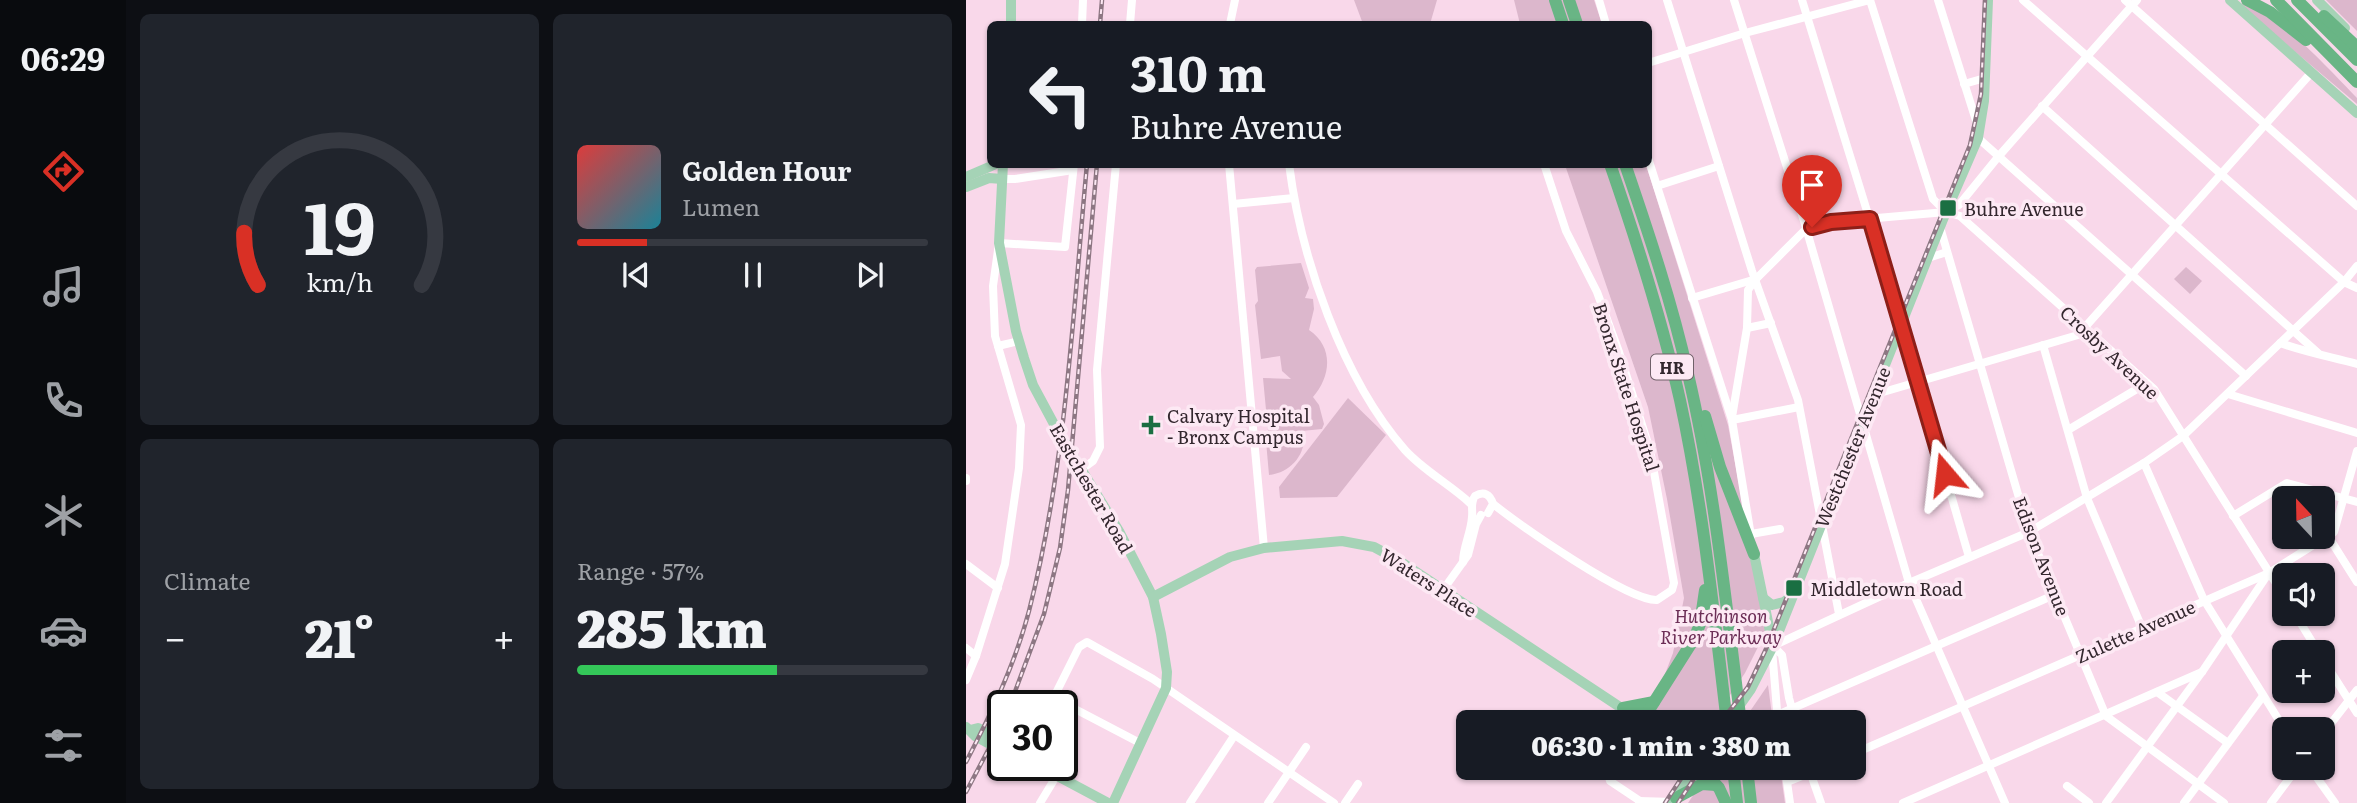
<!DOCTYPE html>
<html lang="en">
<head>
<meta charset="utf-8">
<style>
	:root { --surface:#171b24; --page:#20242c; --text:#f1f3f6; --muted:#9ea1a6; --line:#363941; --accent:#d93025 }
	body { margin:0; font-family:Literata,serif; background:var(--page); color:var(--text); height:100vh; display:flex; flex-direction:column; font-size:26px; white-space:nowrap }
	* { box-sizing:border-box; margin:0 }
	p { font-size:23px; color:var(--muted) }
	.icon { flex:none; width:38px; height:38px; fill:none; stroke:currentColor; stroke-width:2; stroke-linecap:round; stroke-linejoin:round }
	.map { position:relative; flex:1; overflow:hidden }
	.drawer { display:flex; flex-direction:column; gap:14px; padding:14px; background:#0d0f14; width:840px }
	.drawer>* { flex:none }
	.top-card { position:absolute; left:21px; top:21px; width:665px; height:147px; border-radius:10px; box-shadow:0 2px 5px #0004; background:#171b24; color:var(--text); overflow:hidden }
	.needle { width:46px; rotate:338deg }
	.fabs { position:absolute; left:1306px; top:486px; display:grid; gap:14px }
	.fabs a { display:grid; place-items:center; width:63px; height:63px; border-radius:10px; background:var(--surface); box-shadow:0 2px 5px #0004; font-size:35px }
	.speed { position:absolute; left:21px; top:690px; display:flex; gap:14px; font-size:35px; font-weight:700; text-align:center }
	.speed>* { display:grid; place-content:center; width:91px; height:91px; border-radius:50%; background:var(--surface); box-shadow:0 2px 5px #0004; line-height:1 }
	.speed .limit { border:4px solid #111; border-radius:10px; background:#fff; color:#111 }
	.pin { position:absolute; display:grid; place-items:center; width:60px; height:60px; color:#fff; margin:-72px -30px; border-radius:50% 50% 50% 0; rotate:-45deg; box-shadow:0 0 7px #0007 }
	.pin .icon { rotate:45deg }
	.me { position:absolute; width:77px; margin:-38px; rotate:343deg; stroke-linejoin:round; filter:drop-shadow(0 0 5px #0008) }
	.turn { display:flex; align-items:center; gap:24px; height:147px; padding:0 28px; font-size:32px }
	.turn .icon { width:91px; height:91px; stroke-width:2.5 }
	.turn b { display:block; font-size:49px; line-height:60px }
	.big { font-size:52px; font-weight:800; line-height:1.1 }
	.drawer .tile { flex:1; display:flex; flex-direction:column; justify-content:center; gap:10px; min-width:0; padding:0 24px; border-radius:10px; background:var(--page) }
	.drawer .dial { align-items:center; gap:0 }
	.dial svg { height:182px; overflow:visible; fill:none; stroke:var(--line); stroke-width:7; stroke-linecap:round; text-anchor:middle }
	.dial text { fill:var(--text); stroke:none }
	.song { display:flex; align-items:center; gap:21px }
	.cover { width:84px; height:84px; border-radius:10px; background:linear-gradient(135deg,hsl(0 70% 55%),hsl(190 70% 35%)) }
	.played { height:7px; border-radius:4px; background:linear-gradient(90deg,var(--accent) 20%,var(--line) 20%) }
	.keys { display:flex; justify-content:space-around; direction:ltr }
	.heat { display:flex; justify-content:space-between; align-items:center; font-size:38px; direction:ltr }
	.charge { height:10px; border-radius:5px; background:linear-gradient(90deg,#34c759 57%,var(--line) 0) }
	.drawer .tiles { flex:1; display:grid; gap:14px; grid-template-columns:repeat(2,1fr) }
	.trip { position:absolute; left:490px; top:710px; width:410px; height:70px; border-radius:10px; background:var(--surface); box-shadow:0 2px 5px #0004; font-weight:800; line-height:70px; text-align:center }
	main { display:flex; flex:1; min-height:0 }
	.tabs { display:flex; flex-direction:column; width:126px; justify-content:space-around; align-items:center; background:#090b0e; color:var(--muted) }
	.tabs .icon { width:49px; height:49px }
	.tabs .selected { color:var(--accent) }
	.tabs b { font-size:32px; color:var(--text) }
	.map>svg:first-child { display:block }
	.green { fill:#dcb7cc }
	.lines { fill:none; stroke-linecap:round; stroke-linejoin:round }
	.minor { stroke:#fff; stroke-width:8 }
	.major { stroke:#a5d3b6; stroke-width:10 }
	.highway { stroke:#69b585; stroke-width:12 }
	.rail-casing { stroke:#8d7783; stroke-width:4.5 }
	.rail { stroke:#fde9f4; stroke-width:2; stroke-dasharray:5; stroke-linecap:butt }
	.route-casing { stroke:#8d1f18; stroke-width:18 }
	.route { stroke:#d93025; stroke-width:12 }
	.poi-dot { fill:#1a6f42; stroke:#fde9f4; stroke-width:2.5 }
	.labels { text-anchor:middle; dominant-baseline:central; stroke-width:7; stroke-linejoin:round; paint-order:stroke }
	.shield { fill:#fde9f4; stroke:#706169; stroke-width:2 }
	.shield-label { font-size:16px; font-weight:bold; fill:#33272e }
	.poi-label { font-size:18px; fill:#33272e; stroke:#fde9f4; text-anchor:start }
	.street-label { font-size:18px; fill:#33272e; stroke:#fde9f4 }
	.park-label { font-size:18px; font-style:italic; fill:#6c2e56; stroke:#fde9f4 }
</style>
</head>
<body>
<main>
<nav class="tabs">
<b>06:29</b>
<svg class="icon selected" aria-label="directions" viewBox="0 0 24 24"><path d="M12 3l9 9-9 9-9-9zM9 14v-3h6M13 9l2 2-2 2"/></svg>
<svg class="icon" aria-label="music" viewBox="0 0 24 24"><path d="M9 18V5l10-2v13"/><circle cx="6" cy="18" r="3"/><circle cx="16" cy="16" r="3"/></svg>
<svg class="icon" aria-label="phone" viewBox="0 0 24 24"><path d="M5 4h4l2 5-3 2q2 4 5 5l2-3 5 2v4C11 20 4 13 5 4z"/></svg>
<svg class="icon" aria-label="climate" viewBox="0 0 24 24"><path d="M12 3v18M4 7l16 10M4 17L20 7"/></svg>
<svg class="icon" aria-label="car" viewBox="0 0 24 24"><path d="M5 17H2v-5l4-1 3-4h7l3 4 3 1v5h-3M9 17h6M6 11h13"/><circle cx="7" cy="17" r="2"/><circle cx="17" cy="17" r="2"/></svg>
<svg class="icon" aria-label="filters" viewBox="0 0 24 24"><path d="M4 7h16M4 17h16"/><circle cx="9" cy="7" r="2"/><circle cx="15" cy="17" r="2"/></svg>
</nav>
<section class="drawer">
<div class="tiles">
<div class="tile dial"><svg viewBox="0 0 100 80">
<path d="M14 69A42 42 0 1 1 86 69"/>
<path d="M14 69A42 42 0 0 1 8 46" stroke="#d93025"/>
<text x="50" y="56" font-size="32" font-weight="700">19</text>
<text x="50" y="72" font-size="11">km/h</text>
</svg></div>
<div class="tile">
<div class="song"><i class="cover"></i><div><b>Golden Hour</b><p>Lumen</p></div></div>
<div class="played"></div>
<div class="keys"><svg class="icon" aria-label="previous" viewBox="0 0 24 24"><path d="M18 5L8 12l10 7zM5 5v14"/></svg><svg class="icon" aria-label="pause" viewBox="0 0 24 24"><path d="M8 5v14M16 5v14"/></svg><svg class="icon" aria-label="next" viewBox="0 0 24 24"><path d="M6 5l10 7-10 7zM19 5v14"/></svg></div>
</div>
<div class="tile"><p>Climate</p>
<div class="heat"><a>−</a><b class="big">21°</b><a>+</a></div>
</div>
<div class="tile"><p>Range · 57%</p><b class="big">285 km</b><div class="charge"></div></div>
</div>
</section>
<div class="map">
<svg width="1391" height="803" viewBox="0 0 1391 803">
	<rect width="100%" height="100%" fill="#f9d8ea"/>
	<g class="green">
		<polygon points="388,0 471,0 464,24 397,24"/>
		<polygon points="548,0 628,0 636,24 554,24"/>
		<polygon points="1360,0 1391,0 1391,31"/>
		<path d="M1277,2C1313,14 1364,70 1391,98V104L1274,5Z"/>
		<polygon points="599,165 680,165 762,425 800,631 779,673 745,723 692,723 683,716 707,653 718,598 701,499 682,407"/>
		<path d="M335,263L343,288L339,298L347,299L348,309L343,330C368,347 365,376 347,397L353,405L358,424L356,429L305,434L302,431L297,378L325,379L316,371L314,356L295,359L289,305L292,301L289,270L291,267Z"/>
		<polygon points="1220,267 1236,281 1224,294 1208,279"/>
		<polygon points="382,398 420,435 371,497 314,498 313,487"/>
		<path d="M338,434C340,455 324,473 303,475L300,441L304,437Z"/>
		<polygon points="802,685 807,723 776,723"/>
		<polygon points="745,768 814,768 819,803 722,803"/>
	</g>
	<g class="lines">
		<g class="minor">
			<polyline points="633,0 640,24"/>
			<polyline points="701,0 786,271 832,400 873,614"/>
			<polyline points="768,0 838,221 943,583 1039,803"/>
			<polyline points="836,0 933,315 1003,557"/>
			<polyline points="904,0 967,199 980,212 994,216 1188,389 1318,596"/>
			<polyline points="972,0 1013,130"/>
			<polyline points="1057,0 1378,282 1391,288"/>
			<polyline points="1159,0 1391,206"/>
			<polyline points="116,24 117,0"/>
			<polyline points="164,24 166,0"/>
			<polyline points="264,24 269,0"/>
			<polyline points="682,63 779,33 904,0"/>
			<polyline points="998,84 1019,78"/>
			<polyline points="1076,106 1352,353"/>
			<polyline points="1012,138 1280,376"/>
			<polyline points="682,158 766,420 785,536"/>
			<polyline points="263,164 298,548"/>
			<path d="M323,164C335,258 376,378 439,450C458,471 485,485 505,504"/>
			<polyline points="36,179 49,179 107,170"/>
			<polyline points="691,186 753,166"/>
			<polyline points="267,204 328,198"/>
			<polyline points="974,227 1063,532 1140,716 1258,803"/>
			<polyline points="962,258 981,252"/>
			<polyline points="726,298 790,279 840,229 865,222 980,212 993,205 1032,157 1171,0"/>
			<polyline points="781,328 805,323"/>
			<path d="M1314,343C1339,352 1365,357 1391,364"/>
			<polyline points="1077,345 1121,498 1176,628"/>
			<polyline points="32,346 53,341"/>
			<polyline points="1262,394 1391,433"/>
			<polyline points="907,395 1112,335 1345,73"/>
			<polyline points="766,417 781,328 782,290 790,279"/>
			<polyline points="766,420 833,407"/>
			<polyline points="1102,430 1181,383"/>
			<polyline points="1178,463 1238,600 1319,730"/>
			<polyline points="116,469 127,461 134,447 131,370 150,164"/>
			<polyline points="0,478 0,481"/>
			<path d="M527,504C554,525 661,601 691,600L706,590L708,583L684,450L653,352L631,292L600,231L578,164"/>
			<polyline points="1267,516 1321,483 1391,502"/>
			<polyline points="785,534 814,529"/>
			<polyline points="1362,536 1391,582"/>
			<path d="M497,562C497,547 505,533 506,517C507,509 504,503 509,496C518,491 524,494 527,504L522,513"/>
			<polyline points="0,564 32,588"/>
			<polyline points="477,590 502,555 510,524 515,515"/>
			<polyline points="1329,614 1353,653"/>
			<polyline points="807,646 943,583 1063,532 1178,463 1217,436 1378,282 1391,266"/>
			<polyline points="807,646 816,655 823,698 830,723"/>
			<polyline points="0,648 10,656"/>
			<polyline points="806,649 812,723"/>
			<polyline points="1356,658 1391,713"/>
			<polyline points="0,680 10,656 39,564 53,468 55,425 29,336 27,286 33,243 99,247 108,164"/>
			<polyline points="1191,692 1262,743"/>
			<polyline points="88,698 174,743"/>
			<polyline points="84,705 113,647 121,642 187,679 368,803"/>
			<polyline points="811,715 1088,595"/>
			<polyline points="1356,735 1391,690"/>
			<polyline points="887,754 1303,573 1368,532 1391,451"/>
			<polyline points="645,768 642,774 644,781 677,803"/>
			<polyline points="819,768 824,803"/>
			<polyline points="1344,768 1369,803"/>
			<polyline points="843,769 855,803"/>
			<polyline points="821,782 856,768"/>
			<polyline points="1101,786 1123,803"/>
			<polyline points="673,801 707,802"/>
			<polyline points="74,803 91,775"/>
			<polyline points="224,803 268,736"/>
			<polyline points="302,803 340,747"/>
			<polyline points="379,803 392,784"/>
			<polyline points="937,803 1236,672"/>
			<polyline points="1140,803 1236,672 1302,574"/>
			<polyline points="1218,803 1297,696"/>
			<polyline points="1305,803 1331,768"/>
		</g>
		<g class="major">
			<polyline points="45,0 45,24"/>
			<polyline points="1264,0 1391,113"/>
			<polyline points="1351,0 1379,28"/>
			<polyline points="37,164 33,243 50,331 58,358 67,385 89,426 153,531 187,597 195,634 201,672 200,688 147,803"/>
			<polyline points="0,177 30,164"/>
			<polyline points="0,187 23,178 36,179"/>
			<polyline points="788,554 807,646"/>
			<polyline points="187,597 264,557 298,548 376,541 408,547 432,560 678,723"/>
			<polyline points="797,598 806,605 818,602 824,597"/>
			<polyline points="761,723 785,689 807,646 980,212 1012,138 1018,101 1022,0"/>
			<polyline points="0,727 9,736 37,751"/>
			<polyline points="4,730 12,728 37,741"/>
			<polyline points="71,765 142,803"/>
			<polyline points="706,803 730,768"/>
		</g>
		<g class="highway">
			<polyline points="589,0 597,24"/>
			<polyline points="603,0 611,24"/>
			<polyline points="1281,0 1304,12 1340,40"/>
			<polyline points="1310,0 1391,82"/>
			<polyline points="1331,0 1391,60"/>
			<polyline points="1358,16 1391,47"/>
			<path d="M644,164C671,242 696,320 714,400C737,506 748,615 761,723"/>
			<path d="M659,164C683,234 706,303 722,374C749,489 760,606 775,723"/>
			<polyline points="739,416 754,467 788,554"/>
			<polyline points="657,708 688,702"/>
			<polyline points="676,721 728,639 734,624 739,590"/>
			<polyline points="734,768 753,788 760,803"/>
			<polyline points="767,768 771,803"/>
			<polyline points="781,768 785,803"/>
			<polyline points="710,798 736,784 750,785"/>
		</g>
		<g class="rail-casing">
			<g id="rail">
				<polyline points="134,24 136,0"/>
				<polyline points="44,705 78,614 94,548 102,490 131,164"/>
				<polyline points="754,723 782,687 800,649 1004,145 1015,94 1019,0"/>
				<path d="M0,762C25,714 49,664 63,611C100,466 107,313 121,164"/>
				<polyline points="0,792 37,722"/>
				<polyline points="699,803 722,768"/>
				<polyline points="712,803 735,768"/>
			</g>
		</g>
		<use href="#rail" class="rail"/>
	</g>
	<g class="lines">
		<g class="route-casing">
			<polyline id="route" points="846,227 865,222 904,219 979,474"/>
		</g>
		<use href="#route" class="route"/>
	</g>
	<g class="poi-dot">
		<rect x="973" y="199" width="18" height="18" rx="3.5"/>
		<path d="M181.5 414.5h7v7h7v7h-7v7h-7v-7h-7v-7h7z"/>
		<rect x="819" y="579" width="18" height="18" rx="3.5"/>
	</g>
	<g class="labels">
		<rect class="shield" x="685" y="354.5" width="42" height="25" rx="5"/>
		<g class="shield-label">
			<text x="706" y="367">HR</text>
		</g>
		<g class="poi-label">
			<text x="998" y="208">Buhre Avenue</text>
			<text x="201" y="415">Calvary Hospital<tspan x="201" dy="21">- Bronx Campus</tspan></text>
			<text x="844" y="588">Middletown Road</text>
		</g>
		<g class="street-label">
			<text transform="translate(1144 352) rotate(43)">Crosby Avenue</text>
			<text transform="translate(661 387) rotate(72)">Bronx State Hospital</text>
			<text transform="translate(886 447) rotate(-68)">Westchester Avenue</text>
			<text transform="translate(126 488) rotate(60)">Eastchester Road</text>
			<text transform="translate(1076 556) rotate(69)">Edison Avenue</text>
			<text transform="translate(463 582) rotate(33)">Waters Place</text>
			<text transform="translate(1169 631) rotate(-24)">Zulette Avenue</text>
		</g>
		<g class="park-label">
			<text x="755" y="615">Hutchinson<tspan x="755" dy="21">River Parkway</tspan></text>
		</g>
	</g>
</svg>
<div class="fabs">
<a><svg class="needle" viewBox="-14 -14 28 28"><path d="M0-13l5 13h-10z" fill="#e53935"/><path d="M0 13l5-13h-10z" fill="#9ea1a6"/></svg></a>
<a><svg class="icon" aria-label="sound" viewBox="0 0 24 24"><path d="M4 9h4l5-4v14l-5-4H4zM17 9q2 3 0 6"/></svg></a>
<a>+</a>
<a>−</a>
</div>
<div class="speed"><div class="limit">30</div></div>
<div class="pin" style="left:846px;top:227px;background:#d93025"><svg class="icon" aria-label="arrive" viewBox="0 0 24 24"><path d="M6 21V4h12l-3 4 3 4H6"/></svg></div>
<svg class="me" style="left:979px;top:474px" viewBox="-20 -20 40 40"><path d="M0-17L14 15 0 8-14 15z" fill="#d93025" stroke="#fff" stroke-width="4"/></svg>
<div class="trip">06:30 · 1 min · 380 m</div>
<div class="top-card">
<div class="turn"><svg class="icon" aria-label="left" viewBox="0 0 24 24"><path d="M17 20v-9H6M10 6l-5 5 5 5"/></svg><div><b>310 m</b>Buhre Avenue</div></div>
</div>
</div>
</main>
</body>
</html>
